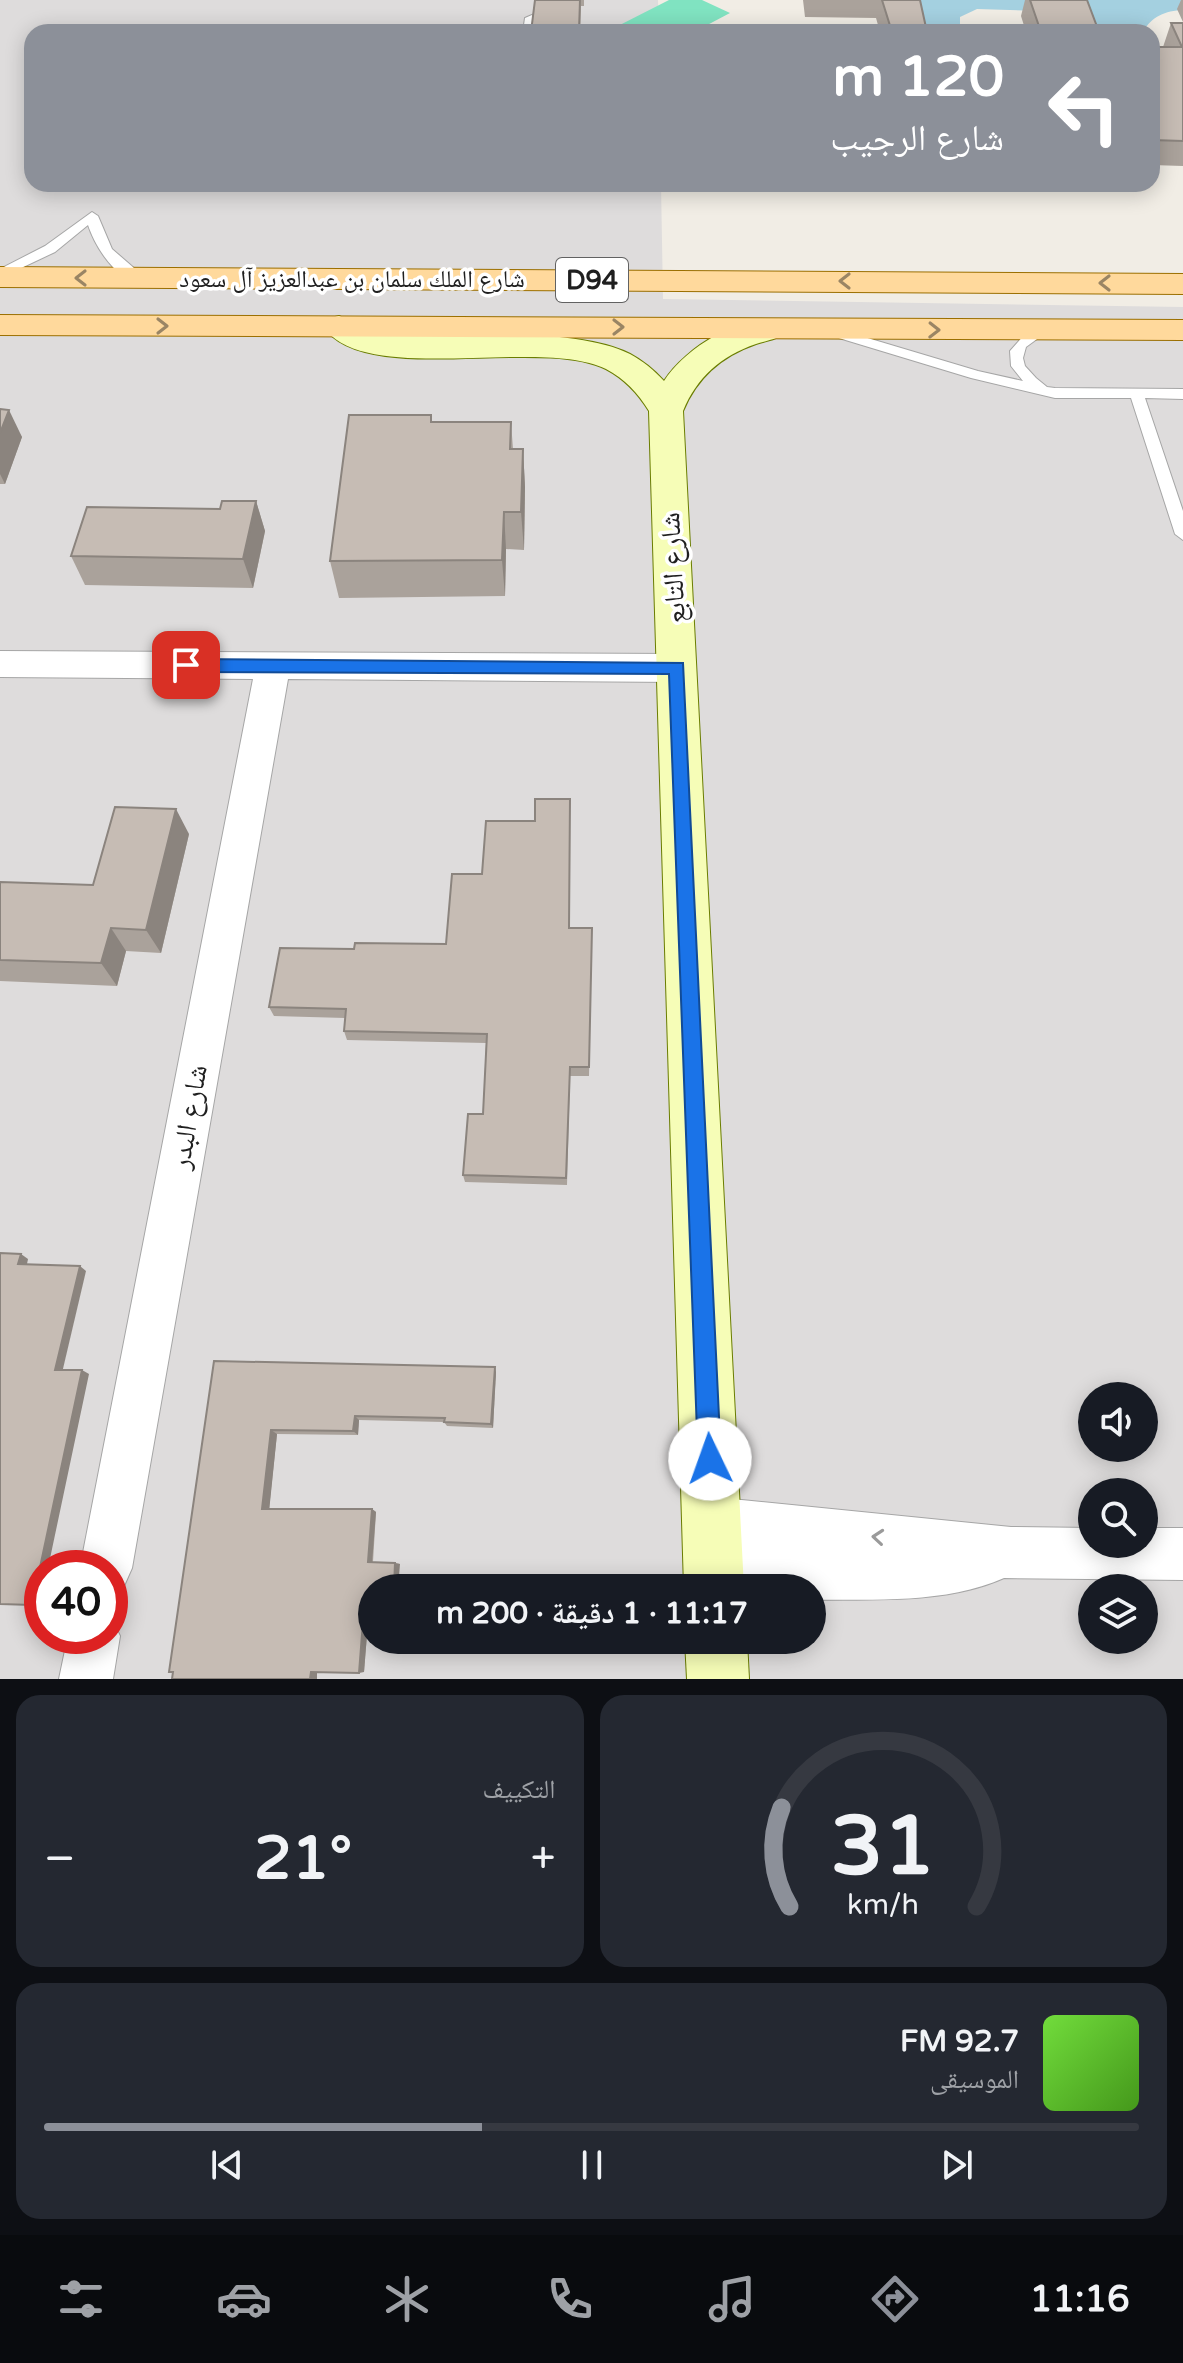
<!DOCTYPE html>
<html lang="ar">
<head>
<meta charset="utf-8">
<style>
	:root { --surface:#171b24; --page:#242831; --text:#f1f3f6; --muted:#9ea1a6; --line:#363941; --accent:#8c9099 }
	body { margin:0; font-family:"Varela Round","Noto Naskh Arabic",sans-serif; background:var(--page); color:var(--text); direction:rtl; height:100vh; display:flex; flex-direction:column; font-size:30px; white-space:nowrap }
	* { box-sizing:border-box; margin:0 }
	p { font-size:26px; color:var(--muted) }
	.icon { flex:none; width:44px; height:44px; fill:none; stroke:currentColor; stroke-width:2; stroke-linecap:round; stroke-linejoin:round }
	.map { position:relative; height:1679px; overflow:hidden; direction:ltr }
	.panel { display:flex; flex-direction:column; gap:16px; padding:16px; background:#0d0f14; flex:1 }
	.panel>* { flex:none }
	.guide { position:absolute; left:24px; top:24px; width:1136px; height:168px; border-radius:24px; box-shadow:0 4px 20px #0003; direction:rtl; background:#8c9099; color:#fff; overflow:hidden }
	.controls { position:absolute; left:1078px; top:1382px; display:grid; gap:16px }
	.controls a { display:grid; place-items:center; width:80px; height:80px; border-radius:50%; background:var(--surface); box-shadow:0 4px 20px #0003; font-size:40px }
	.speed { position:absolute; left:24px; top:1550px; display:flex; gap:16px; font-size:40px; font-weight:700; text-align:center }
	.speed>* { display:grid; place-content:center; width:104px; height:104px; border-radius:50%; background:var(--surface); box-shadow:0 4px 20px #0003; line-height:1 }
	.speed .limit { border:12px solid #d22; background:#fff; color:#111 }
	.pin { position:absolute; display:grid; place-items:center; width:68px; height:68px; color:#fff; margin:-34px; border-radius:16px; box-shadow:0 4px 12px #0006 }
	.me { position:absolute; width:88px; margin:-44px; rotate:357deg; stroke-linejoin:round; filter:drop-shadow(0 0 6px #0008) }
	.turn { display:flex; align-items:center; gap:28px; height:168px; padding:0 24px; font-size:36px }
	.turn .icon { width:104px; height:104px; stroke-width:2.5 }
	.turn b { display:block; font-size:56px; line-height:68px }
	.big { font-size:60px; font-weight:700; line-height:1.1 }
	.panel .widget { flex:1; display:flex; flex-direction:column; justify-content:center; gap:12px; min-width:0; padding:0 28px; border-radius:24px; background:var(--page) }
	.panel .dial { align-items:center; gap:0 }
	.dial svg { height:208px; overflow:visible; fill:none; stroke:var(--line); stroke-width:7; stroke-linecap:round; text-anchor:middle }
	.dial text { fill:var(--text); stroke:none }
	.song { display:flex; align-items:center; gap:24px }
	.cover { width:96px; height:96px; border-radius:12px; background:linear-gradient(135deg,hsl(100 70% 55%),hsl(100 70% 35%)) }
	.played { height:8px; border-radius:4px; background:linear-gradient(90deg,var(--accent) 40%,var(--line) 40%) }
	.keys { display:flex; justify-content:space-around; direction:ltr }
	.heat { display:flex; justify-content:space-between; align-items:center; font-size:44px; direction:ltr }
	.panel .tiles { flex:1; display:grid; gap:16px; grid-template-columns:1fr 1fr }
	.widget:last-child { grid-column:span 2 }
	.trip { position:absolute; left:358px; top:1574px; width:468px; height:80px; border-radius:40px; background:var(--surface); box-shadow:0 4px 20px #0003; font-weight:700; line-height:80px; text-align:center; direction:rtl }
	.tab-bar { display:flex; height:128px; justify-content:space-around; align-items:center; background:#090b0e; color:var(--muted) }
	.tab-bar .icon { width:56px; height:56px }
	.tab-bar .current { color:var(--accent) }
	.tab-bar b { font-size:36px; color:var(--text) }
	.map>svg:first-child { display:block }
	.residential { fill:#dedcdc; fill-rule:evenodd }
	.pitch { fill:#80e3c1 }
	.water { fill:#a4d0e0 }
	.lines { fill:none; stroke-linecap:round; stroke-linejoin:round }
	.lane-casing { stroke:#a6a6a6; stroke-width:2 }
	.street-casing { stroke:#a6a6a6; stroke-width:2 }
	.secondary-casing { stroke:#6a7d00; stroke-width:2 }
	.primary-casing { stroke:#9b6f00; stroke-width:2 }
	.lane { fill:#fff; fill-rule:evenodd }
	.street { fill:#fff; fill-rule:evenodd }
	.secondary { fill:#f6fdb7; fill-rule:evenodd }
	.primary { fill:#ffd99c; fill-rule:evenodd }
	.wall { fill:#aaa29b }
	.shaded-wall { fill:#8b847e }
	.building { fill:#c6bcb4; stroke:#8b847e; stroke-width:2 }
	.oneway { stroke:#9a8564 }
	.oneway2 { stroke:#9a9a9a }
	.route { fill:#1a73e8; stroke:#114b97; stroke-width:2 }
	.labels { text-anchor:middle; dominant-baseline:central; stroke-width:7; stroke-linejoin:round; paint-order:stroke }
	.far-street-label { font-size:24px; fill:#1f1f1f; stroke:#fff }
	.shield { fill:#fff; stroke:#626262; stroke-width:2 }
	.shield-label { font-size:26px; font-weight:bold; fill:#1f1f1f }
	.street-label { font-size:28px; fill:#1f1f1f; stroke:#fff }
</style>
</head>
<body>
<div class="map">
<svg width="1183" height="1679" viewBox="0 0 1183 1679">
	<rect width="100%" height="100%" fill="#f1ede5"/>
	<path class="residential" d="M0,0H658L659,32H32V184H661L663,299L1183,307V1679H0ZM1092,1396H1144V1448H1092ZM1092,1492H1144V1544H1092ZM42,1568H110V1636H42ZM372,1588H812V1640H372ZM1092,1588H1144V1640H1092Z"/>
	<polygon class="pitch" points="669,0 702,0 730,13 694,32 606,32"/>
	<path class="water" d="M915,0H1183V10C1165,11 1152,16 1143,32H1092L1078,12L977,9L960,17V32H918Z"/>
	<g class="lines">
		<g class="lane-casing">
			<g id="lane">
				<polygon points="557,11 562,14 561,16 534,22 533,32 523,32 525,18 539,12"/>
				<path d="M92,212L98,216L112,249L142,275V281C117,283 95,246 88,225L55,252L0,278V269L45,246Z"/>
				<polygon points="1041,327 1048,331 1026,347 1023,358 1025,366 1036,378 1047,387 1055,388 1183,389 1183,399 1145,398 1183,511 1183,540 1175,534 1131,398 1055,398 971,378 829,335 827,332 834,328 978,371 1023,381 1011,366 1010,351 1025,334"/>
			</g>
		</g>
		<g class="street-casing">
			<g id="street">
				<polygon points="0,651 677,654 689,658 694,668 689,678 677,682 288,679 132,1568 124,1586 110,1592 110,1568 80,1568 253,679 0,677"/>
				<path d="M712,1497L1011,1527L1092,1528V1544H1144V1528H1183V1580L1004,1578C946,1604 874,1599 812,1600V1588H693L688,1577L696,1559L714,1551L741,1550L712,1547L694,1540L687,1522L694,1504Z"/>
				<polygon points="110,1616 120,1636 113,1679 59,1679 68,1636 110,1636"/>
			</g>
		</g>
		<g class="secondary-casing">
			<g id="secondary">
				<path d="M339,316L377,334L388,335C453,336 574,326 630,354C643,361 654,370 664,381C685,348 745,310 785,321L789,328C782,339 768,340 756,344C721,356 697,377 683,411L744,1588H684L649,411C638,393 625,379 606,369C539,336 363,388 323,326L327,319Z"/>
				<polygon points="685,1640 747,1640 749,1679 687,1679"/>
			</g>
		</g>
		<g class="primary-casing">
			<g id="primary">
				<polygon points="0,267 1183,274 1183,294 0,287"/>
				<polygon points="0,315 1183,320 1183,340 0,335"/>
			</g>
		</g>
		<use href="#lane" class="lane"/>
		<use href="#street" class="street"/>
		<use href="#secondary" class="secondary"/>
		<use href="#primary" class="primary"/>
	</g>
	<g class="wall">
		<polygon points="535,0 584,0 584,6 581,6 580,32 531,32"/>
		<polygon points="803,0 920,0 927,32 880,32 876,18 805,17"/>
		<polygon points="1025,0 1087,0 1099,32 1026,32 1021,16"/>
		<polygon points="1181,0 1183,0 1183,22 1177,9"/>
		<polygon points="1171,23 1183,23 1183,166 1152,165 1152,47 1163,47"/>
		<polygon points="0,409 22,437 5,484 0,484"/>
		<polygon points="431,415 432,422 511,422 513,449 523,449 525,487 524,550 506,549 505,596 339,598 330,561"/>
		<polygon points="256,501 265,531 253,588 85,585 71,556 220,509"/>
		<polygon points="189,834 161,953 126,951 117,986 0,981 0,882 93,885"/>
		<polygon points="570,928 592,938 589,1076 570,1076 567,1185 465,1182 463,1175 483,1114 486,1043 347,1040 344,1031 345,1018 274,1016 269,1007 354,949 446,944"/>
		<polygon points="214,1361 496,1372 493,1428 447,1426 444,1422 359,1420 358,1435 277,1434 269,1509 372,1509 376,1512 373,1562 395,1563 400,1564 372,1588 372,1597 370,1597 364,1672 317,1673 317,1679"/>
	</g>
	<g class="shaded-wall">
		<polygon points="9,410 22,437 5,484 0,474 0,433"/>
		<polygon points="523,449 525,487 524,550 521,512"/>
		<polygon points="256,501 265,531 253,588 243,559"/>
		<polygon points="504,512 506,549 505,596 502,560"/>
		<polygon points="176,809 189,834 161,953 146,930"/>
		<polygon points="111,928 126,951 117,986 101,963"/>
		<polygon points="21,1254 28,1259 26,1269 18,1264"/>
		<polygon points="80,1266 86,1271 62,1373 55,1370"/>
		<polygon points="495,1367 496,1372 493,1428 491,1424"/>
		<polygon points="82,1370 89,1374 48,1568 42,1568 42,1599 41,1605 32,1605"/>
		<polygon points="355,1416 359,1420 358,1435 353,1431"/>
		<polygon points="271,1430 277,1434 269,1512 262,1509"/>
		<polygon points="372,1509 376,1512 372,1563 368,1562"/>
		<polygon points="395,1563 400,1564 398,1588 394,1588"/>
		<polygon points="365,1596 370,1597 364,1672 359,1673"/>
		<polygon points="311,1672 317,1672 317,1679 310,1679"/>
	</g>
	<g class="building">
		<polygon points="535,0 580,0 579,32 531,32"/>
		<polygon points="882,0 920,0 927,32 892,32"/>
		<polygon points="1030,0 1087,0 1099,32 1041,32"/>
		<polygon points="1171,23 1183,23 1183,141 1152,140 1152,47 1182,47"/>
		<polygon points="0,409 9,410 0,433"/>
		<polygon points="349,415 431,415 431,422 511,422 510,449 523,449 521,512 504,512 502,560 330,561"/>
		<polygon points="222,501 256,501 243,559 71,556 87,507 220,509"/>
		<polygon points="535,799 570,799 569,928 592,928 589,1067 570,1067 566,1178 463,1175 468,1114 483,1114 487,1034 344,1031 346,1009 269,1007 280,948 354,949 355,943 446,944 452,874 482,874 486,821 535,821"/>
		<polygon points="115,807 176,809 146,930 111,928 101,963 0,960 0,882 93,885"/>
		<polygon points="0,1253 21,1254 18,1264 80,1266 55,1370 82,1370 32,1605 0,1604"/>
		<polygon points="214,1361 495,1367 491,1424 444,1422 445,1418 355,1416 353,1431 271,1430 262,1509 372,1509 368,1562 395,1563 394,1588 372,1588 372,1596 365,1596 359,1673 311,1672 310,1679 172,1679 173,1672 169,1672"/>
	</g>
	<defs><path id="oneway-chevron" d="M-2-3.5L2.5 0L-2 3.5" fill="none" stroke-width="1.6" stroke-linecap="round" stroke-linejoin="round" transform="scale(2)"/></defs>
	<g class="oneway">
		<use href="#oneway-chevron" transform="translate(81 278) rotate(-180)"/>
		<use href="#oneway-chevron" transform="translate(845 281) rotate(-180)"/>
		<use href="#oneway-chevron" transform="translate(1105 283) rotate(-180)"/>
		<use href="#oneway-chevron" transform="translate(162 326)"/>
		<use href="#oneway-chevron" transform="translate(618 327)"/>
		<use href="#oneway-chevron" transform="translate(934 330) rotate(1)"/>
	</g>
	<use class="oneway2" href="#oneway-chevron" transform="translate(878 1537) rotate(-175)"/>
	<polygon class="route" points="186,659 683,663 721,1459 718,1467 710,1471 701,1467 698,1459 669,674 186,672 178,665"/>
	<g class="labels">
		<g class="far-street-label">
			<text x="352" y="279">شارع الملك سلمان بن عبدالعزيز آل سعود</text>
		</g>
		<rect class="shield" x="556" y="258" width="72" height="44" rx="6"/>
		<g class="shield-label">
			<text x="592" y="280">D94</text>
		</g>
		<g class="street-label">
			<text transform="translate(673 568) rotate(-93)">شارع التابع</text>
			<text transform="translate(189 1117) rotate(-80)">شارع البدر</text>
		</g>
	</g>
</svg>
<div class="controls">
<a><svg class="icon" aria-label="sound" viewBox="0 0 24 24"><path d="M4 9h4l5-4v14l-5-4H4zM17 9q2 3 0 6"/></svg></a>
<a><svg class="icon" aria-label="search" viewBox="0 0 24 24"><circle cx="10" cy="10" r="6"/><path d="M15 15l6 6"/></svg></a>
<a><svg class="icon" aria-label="layers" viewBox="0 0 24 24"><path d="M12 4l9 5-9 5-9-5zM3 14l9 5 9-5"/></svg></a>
</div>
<div class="speed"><div class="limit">40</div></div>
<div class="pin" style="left:186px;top:665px;background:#d93025"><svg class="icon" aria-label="arrive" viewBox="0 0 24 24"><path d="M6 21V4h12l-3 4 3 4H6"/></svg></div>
<svg class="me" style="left:710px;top:1459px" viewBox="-20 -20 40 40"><circle r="19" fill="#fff"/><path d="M0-13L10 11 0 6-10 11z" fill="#1a73e8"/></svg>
<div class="trip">11:17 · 1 دقيقة · 200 m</div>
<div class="guide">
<div class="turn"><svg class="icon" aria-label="left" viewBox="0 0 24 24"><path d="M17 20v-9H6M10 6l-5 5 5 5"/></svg><div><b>120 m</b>شارع الرجيب</div></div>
</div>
</div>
<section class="panel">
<div class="tiles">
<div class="widget dial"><svg viewBox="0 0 100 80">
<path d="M14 69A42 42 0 1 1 86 69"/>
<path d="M14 69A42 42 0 0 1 11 31" stroke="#8c9099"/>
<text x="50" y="56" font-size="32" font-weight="700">31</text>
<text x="50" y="72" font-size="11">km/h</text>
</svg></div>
<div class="widget"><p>التكييف</p>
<div class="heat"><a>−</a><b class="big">21°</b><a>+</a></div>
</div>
<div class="widget">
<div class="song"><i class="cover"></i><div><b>92.7 FM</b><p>الموسيقى</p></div></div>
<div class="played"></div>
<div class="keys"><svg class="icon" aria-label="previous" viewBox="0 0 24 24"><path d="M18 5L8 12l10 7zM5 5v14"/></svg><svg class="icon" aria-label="pause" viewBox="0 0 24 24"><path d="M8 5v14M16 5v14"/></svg><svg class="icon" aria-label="next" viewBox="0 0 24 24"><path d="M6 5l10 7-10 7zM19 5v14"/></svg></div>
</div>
</div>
</section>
<nav class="tab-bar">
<b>11:16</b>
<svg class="icon current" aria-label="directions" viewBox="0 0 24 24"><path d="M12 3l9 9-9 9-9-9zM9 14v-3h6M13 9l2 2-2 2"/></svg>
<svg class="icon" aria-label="music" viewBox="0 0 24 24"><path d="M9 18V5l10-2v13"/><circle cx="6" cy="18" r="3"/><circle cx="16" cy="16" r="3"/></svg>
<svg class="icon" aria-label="phone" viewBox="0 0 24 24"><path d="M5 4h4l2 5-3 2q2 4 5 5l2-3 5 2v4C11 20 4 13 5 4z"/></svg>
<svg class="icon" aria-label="climate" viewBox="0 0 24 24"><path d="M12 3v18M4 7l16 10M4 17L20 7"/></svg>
<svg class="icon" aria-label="car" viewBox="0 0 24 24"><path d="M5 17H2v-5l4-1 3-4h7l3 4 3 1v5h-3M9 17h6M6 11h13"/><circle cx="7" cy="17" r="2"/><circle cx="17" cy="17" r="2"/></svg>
<svg class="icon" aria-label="filters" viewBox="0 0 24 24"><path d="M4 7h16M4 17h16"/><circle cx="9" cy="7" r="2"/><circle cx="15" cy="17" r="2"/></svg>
</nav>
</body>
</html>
